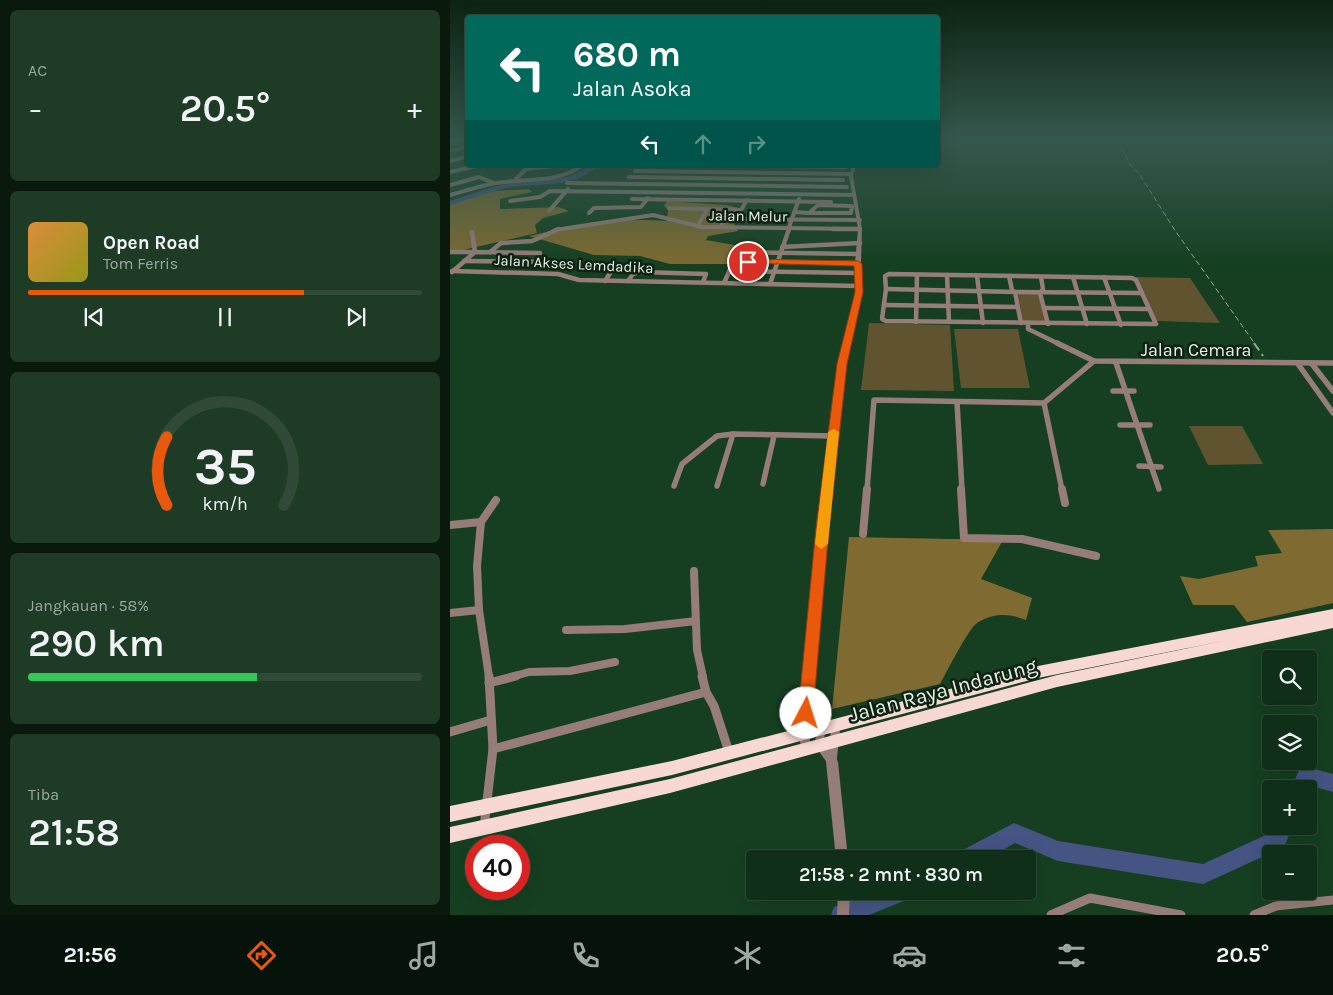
<!DOCTYPE html>
<html lang="id">
<head>
<meta charset="utf-8">
<style>
	:root { --surface:#102f18; --page:#1e3b25; --text:#f1f3f6; --muted:#9ca9a2; --line:#304a37; --accent:#ea580c }
	body { margin:0; font-family:Karla,sans-serif; background:var(--page); color:var(--text); height:100vh; display:flex; flex-direction:column; font-size:19px; white-space:nowrap }
	* { box-sizing:border-box; margin:0 }
	p { font-size:16px; color:var(--muted) }
	.icon { flex:none; width:28px; height:28px; fill:none; stroke:currentColor; stroke-width:2; stroke-linecap:round; stroke-linejoin:round }
	.map { position:relative; flex:1; overflow:hidden }
	.details { display:flex; flex-direction:column; gap:10px; padding:10px; background:#091a0d; width:450px }
	.details>* { flex:none }
	.guide { position:absolute; left:15px; top:15px; width:475px; height:152px; border-radius:5px; box-shadow:0 5px 20px #0002,0 0 0 1px var(--line); background:#00695c; color:#fff; overflow:hidden }
	.controls { position:absolute; left:812px; top:650px; display:grid; gap:10px }
	.controls a { display:grid; place-items:center; width:55px; height:55px; border-radius:5px; background:var(--surface); box-shadow:0 5px 20px #0002,0 0 0 1px var(--line); font-size:25px }
	.speed { position:absolute; left:15px; top:835px; display:flex; gap:10px; font-size:25px; font-weight:700; text-align:center }
	.speed>* { display:grid; place-content:center; width:65px; height:65px; border-radius:50%; background:var(--surface); box-shadow:0 5px 20px #0002,0 0 0 1px var(--line); line-height:1 }
	.speed .limit { border:8px solid #d22; background:#fff; color:#111 }
	.pin { position:absolute; display:grid; place-items:center; width:42px; height:42px; color:#fff; margin:-21px; border:2px solid #fff; border-radius:50%; box-shadow:0 1px 5px #0007 }
	.me { position:absolute; width:55px; margin:-28px; rotate:5deg; stroke-linejoin:round; filter:drop-shadow(0 0 4px #0008) }
	.turn { display:flex; align-items:center; gap:18px; height:105px; padding:0 25px; font-size:22px }
	.turn .icon { width:65px; height:65px; stroke-width:2.5 }
	.turn b { display:block; font-size:35px; line-height:42px }
	.lanes { display:flex; align-items:center; height:48px; padding:0 25px; background:#0003; justify-content:center; gap:25px; direction:ltr }
	.lanes .off { opacity:.35 }
	.big { font-size:38px; font-weight:600; line-height:1.1 }
	.details .widget { flex:1; display:flex; flex-direction:column; justify-content:center; gap:8px; min-width:0; padding:0 18px; border-radius:8px; background:var(--page) }
	.details .dial { align-items:center; gap:0 }
	.dial svg { height:130px; overflow:visible; fill:none; stroke:var(--line); stroke-width:7; stroke-linecap:round; text-anchor:middle }
	.dial text { fill:var(--text); stroke:none }
	.song { display:flex; align-items:center; gap:15px }
	.cover { width:60px; height:60px; border-radius:8px; background:linear-gradient(135deg,hsl(30 70% 55%),hsl(60 70% 35%)) }
	.played { height:5px; border-radius:2px; background:linear-gradient(90deg,var(--accent) 70%,var(--line) 70%) }
	.keys { display:flex; justify-content:space-around; direction:ltr }
	.heat { display:flex; justify-content:space-between; align-items:center; font-size:28px; direction:ltr }
	.charge { height:8px; border-radius:4px; background:linear-gradient(90deg,#34c759 58%,var(--line) 0) }
	.trip { position:absolute; left:296px; top:850px; width:290px; height:50px; border-radius:5px; background:var(--surface); box-shadow:0 5px 20px #0002,0 0 0 1px var(--line); font-weight:600; line-height:50px; text-align:center }
	.dock { display:flex; height:80px; justify-content:space-around; align-items:center; background:#06130a; color:var(--muted) }
	.dock .icon { width:35px; height:35px }
	.dock .active { color:var(--accent) }
	.dock b { font-size:22px; color:var(--text) }
	main { display:flex; flex:1; min-height:0 }
	.map>svg:first-child { display:block }
	.green { fill:#605330 }
	.forest { fill:#7f6a31 }
	.lines { fill:none; stroke-linecap:round; stroke-linejoin:round }
	.river { fill:#455483; fill-rule:evenodd }
	.minor-far4 { stroke:#967d78; stroke-width:4 }
	.minor-far3 { stroke:#967d78; stroke-width:4.5 }
	.minor-far2 { stroke:#967d78; stroke-width:5.5 }
	.minor-far1 { stroke:#967d78; stroke-width:8 }
	.minor { stroke:#967d78; stroke-width:9 }
	.tertiary { fill:#967d78; fill-rule:evenodd }
	.trunk { fill:#f8d8d3; fill-rule:evenodd }
	.rail-far1 { stroke:#8ead94; stroke-width:1; stroke-dasharray:5.5 3; stroke-linecap:butt }
	.rail { stroke:#8ead94; stroke-width:2; stroke-dasharray:9 4.5; stroke-linecap:butt }
	.route { fill:#ea580c; stroke:#983908 }
	.slow { fill:#f59e0b }
	.labels { text-anchor:middle; dominant-baseline:central; stroke-width:5; stroke-linejoin:round; paint-order:stroke }
	.far-street-label { font-size:15px; fill:#dff6e2; stroke:#102113 }
	.street-label { font-size:18px; fill:#dff6e2; stroke:#102113 }
	.near-street-label { font-size:21px; fill:#dff6e2; stroke:#102113 }
</style>
</head>
<body>
<main>
<section class="details">
<div class="widget"><p>AC</p>
<div class="heat"><a>−</a><b class="big">20.5°</b><a>+</a></div>
</div>
<div class="widget">
<div class="song"><i class="cover"></i><div><b>Open Road</b><p>Tom Ferris</p></div></div>
<div class="played"></div>
<div class="keys"><svg class="icon" aria-label="previous" viewBox="0 0 24 24"><path d="M18 5L8 12l10 7zM5 5v14"/></svg><svg class="icon" aria-label="pause" viewBox="0 0 24 24"><path d="M8 5v14M16 5v14"/></svg><svg class="icon" aria-label="next" viewBox="0 0 24 24"><path d="M6 5l10 7-10 7zM19 5v14"/></svg></div>
</div>
<div class="widget dial"><svg viewBox="0 0 100 80">
<path d="M14 69A42 42 0 1 1 86 69"/>
<path d="M14 69A42 42 0 0 1 14 27" stroke="#ea580c"/>
<text x="50" y="56" font-size="32" font-weight="700">35</text>
<text x="50" y="72" font-size="11">km/h</text>
</svg></div>
<div class="widget"><p>Jangkauan · 58%</p><b class="big">290 km</b><div class="charge"></div></div>
<div class="widget"><p>Tiba</p><b class="big">21:58</b></div>
</section>
<div class="map">
<svg width="883" height="915" viewBox="0 0 883 915">
	<rect width="100%" height="100%" fill="#153f20"/>
	<g class="green">
		<polygon points="686,277 740,278 770,323 706,321"/>
		<polygon points="568,293 589,294 596,322 573,322"/>
		<polygon points="419,323 500,325 504,391 411,390"/>
		<polygon points="504,329 568,329 580,388 511,388"/>
		<polygon points="739,426 792,426 813,464 758,465"/>
	</g>
	<g class="forest">
		<polygon points="79,189 82,192 50,199 50,209 109,207 119,211 93,218 85,225 87,233 0,253 0,202 44,191"/>
		<path d="M217,201L277,205L293,209L283,222L288,231L258,236L256,240L290,246L283,252L279,264H220L190,256L144,255L79,236C124,225 170,217 217,221L218,210L214,206Z"/>
		<polygon points="883,529 883,603 797,622 784,605 743,605 730,576 749,579 808,566 805,556 832,553 818,530"/>
		<path d="M399,537L553,540L531,579L582,598L576,620C559,613 543,613 527,623C519,628 496,673 490,684L382,709Z"/>
	</g>
	<g class="lines">
		<g class="river">
			<path d="M141,165H148C124,190 87,182 56,188C37,192 19,200 0,205V201C18,195 37,188 56,184C85,178 115,185 141,165Z"/>
			<polygon points="856,767 883,774 883,792 861,786 859,791 859,789 841,789 849,770"/>
			<polygon points="564,823 608,841 753,864 820,833 823,826 843,826 834,847 753,884 608,861 565,843 537,859 506,859 509,852"/>
			<polygon points="426,891 464,891 461,898 419,915 381,915 384,907"/>
		</g>
		<g class="minor-far4">
			<polyline points="0,141 5,140"/>
			<polyline points="0,161 18,156"/>
			<polyline points="245,165 396,167"/>
			<polyline points="185,171 401,174"/>
			<polyline points="0,172 31,165"/>
			<polyline points="179,177 393,180"/>
			<polyline points="65,180 76,169 115,165"/>
			<polyline points="117,183 397,187"/>
			<polyline points="0,185 29,177 44,183"/>
			<path d="M0,195C15,191 30,186 46,183C76,178 107,184 133,165"/>
			<polyline points="182,199 381,202"/>
			<polyline points="60,201 90,197 100,191 404,195"/>
			<polygon points="368,205 402,206 401,213 359,213"/>
			<polyline points="219,208 291,210 297,200"/>
			<polyline points="99,211 118,189"/>
			<polyline points="344,212 359,213"/>
			<polyline points="139,213 144,208 191,207 198,198"/>
			<polyline points="290,219 410,220"/>
			<polyline points="249,223 258,209"/>
			<polyline points="272,224 281,209"/>
			<polyline points="105,230 203,215 252,227 410,229"/>
			<polyline points="338,230 349,199"/>
		</g>
		<g class="minor-far3">
			<polyline points="383,229 410,229"/>
			<polyline points="332,247 410,243"/>
			<polyline points="0,252 25,252 22,232"/>
			<polyline points="40,252 51,243 82,241 109,229"/>
			<polyline points="14,261 110,262"/>
			<polyline points="283,261 408,263"/>
			<polyline points="2,271 108,274 129,280 409,286"/>
			<polyline points="279,271 408,273"/>
			<polyline points="2,272 25,252 90,253"/>
			<polygon points="439,274 682,278 686,280 706,324 436,321 432,319 436,289 435,276"/>
			<polyline points="497,275 499,322"/>
			<polyline points="527,276 533,323"/>
			<polyline points="559,276 562,290 565,292 692,293"/>
			<polyline points="591,277 593,289 590,293 598,324"/>
			<polyline points="623,277 637,324"/>
			<polyline points="654,277 671,325"/>
			<polyline points="155,281 164,267"/>
			<polyline points="178,281 183,274 189,272 256,274 253,282"/>
			<polyline points="274,283 288,252 408,254"/>
			<polyline points="320,284 339,229"/>
			<polyline points="436,289 565,292 571,323"/>
			<polyline points="434,305 567,307"/>
			<polyline points="594,308 699,309"/>
			<polyline points="466,322 467,275"/>
			<polyline points="578,323 578,329 609,344"/>
		</g>
		<g class="minor-far2">
			<polyline points="607,343 644,361 883,363"/>
			<polyline points="666,363 709,489"/>
			<polyline points="848,364 883,413"/>
			<polyline points="862,364 883,391"/>
			<polyline points="663,391 684,391"/>
			<polyline points="507,402 512,490"/>
			<polyline points="670,425 700,425"/>
			<polyline points="689,466 711,467"/>
			<polyline points="313,484 324,436"/>
			<polyline points="224,486 232,464 267,436 283,434"/>
			<polyline points="267,486 283,434 383,436"/>
			<polyline points="417,490 424,400 594,403"/>
			<polyline points="612,490 594,403 644,361"/>
		</g>
		<g class="minor-far1">
			<polyline points="511,489 514,538 572,539 646,556"/>
			<polyline points="612,489 615,503"/>
			<polyline points="0,525 31,522"/>
			<polyline points="413,534 417,489"/>
			<polyline points="244,571 247,650 253,677"/>
			<polyline points="0,613 29,610"/>
			<polyline points="116,630 175,629 246,621"/>
			<polyline points="39,677 29,610 27,566 31,522 46,500"/>
			<polyline points="61,677 79,672 120,671 165,662"/>
		</g>
		<g class="minor">
			<polyline points="252,676 256,692 264,706 279,752"/>
			<polyline points="39,683 66,676"/>
			<polyline points="370,728 370,745 382,762"/>
			<polyline points="0,732 41,720"/>
			<polyline points="43,749 256,692"/>
			<polyline points="382,762 386,725"/>
			<polyline points="34,827 43,749 39,676"/>
			<polyline points="601,915 640,898 731,915"/>
			<polyline points="804,915 826,906 883,900"/>
		</g>
		<g class="tertiary">
			<polygon points="18,146 18,148 0,152 0,150"/>
			<polygon points="402,165 406,165 403,176 412,229 411,263 412,292 395,364 376,528 359,733 361,749 360,753 356,754 352,753 351,749 349,733 368,528 389,364 406,292 405,263 408,229 399,176"/>
			<polygon points="382,757 386,758 388,762 398,859 386,859 376,762 378,758"/>
			<polygon points="388,891 400,891 399,915 387,915"/>
		</g>
		<polygon class="trunk" points="883,609 883,628 607,687 220,793 0,843 0,827 220,779 607,675 778,640 588,678 222,775 0,822 0,806 222,761 588,666"/>
		<polyline class="rail-far1" points="667,140 680,164 690,175 724,229 805,344"/>
		<polyline class="rail" points="804,343 813,356"/>
	</g>
	<linearGradient id="sky" x2="0" y2="1"><stop stop-color="#0c2312"/><stop offset="0.52" stop-color="#35584e"/><stop offset="1" stop-color="#35584e" stop-opacity="0"/></linearGradient>
	<rect width="883" height="268" fill="url(#sky)"/>
	<polygon class="route" points="298,259 408,261 412,264 413,292 397,364 379,528 363,713 361,718 356,720 350,718 348,713 366,528 387,364 405,292 404,266 295,263 295,260"/>
	<polygon class="slow" points="384,429 389,432 378,544 371,549 365,544 378,432"/>
	<g class="labels">
		<g class="far-street-label">
			<text transform="translate(298 216) rotate(1)">Jalan Melur</text>
			<text transform="translate(124 264) rotate(3)">Jalan Akses Lemdadika</text>
		</g>
		<g class="street-label">
			<text x="746" y="350">Jalan Cemara</text>
		</g>
		<g class="near-street-label">
			<text transform="translate(493 690) rotate(-15)">Jalan Raya Indarung</text>
		</g>
	</g>
</svg>
<div class="controls">
<a><svg class="icon" aria-label="search" viewBox="0 0 24 24"><circle cx="10" cy="10" r="6"/><path d="M15 15l6 6"/></svg></a>
<a><svg class="icon" aria-label="layers" viewBox="0 0 24 24"><path d="M12 4l9 5-9 5-9-5zM3 14l9 5 9-5"/></svg></a>
<a>+</a>
<a>−</a>
</div>
<div class="speed"><div class="limit">40</div></div>
<div class="pin" style="left:298px;top:262px;background:#d93025"><svg class="icon" aria-label="arrive" viewBox="0 0 24 24"><path d="M6 21V4h12l-3 4 3 4H6"/></svg></div>
<svg class="me" style="left:356px;top:713px" viewBox="-20 -20 40 40"><circle r="19" fill="#fff"/><path d="M0-13L10 11 0 6-10 11z" fill="#ea580c"/></svg>
<div class="trip">21:58 · 2 mnt · 830 m</div>
<div class="guide">
<div class="turn"><svg class="icon" aria-label="left" viewBox="0 0 24 24"><path d="M17 20v-9H6M10 6l-5 5 5 5"/></svg><div><b>680 m</b>Jalan Asoka</div></div>
<div class="lanes"><svg class="icon" aria-label="left" viewBox="0 0 24 24"><path d="M17 20v-9H6M10 6l-5 5 5 5"/></svg><svg class="icon off" aria-label="ahead" viewBox="0 0 24 24"><path d="M12 20V5M6 11l6-6 6 6"/></svg><svg class="icon off" aria-label="right" viewBox="0 0 24 24"><path d="M7 20v-9h11M14 6l5 5-5 5"/></svg></div>
</div>
</div>
</main>
<nav class="dock">
<b>21:56</b>
<svg class="icon active" aria-label="directions" viewBox="0 0 24 24"><path d="M12 3l9 9-9 9-9-9zM9 14v-3h6M13 9l2 2-2 2"/></svg>
<svg class="icon" aria-label="music" viewBox="0 0 24 24"><path d="M9 18V5l10-2v13"/><circle cx="6" cy="18" r="3"/><circle cx="16" cy="16" r="3"/></svg>
<svg class="icon" aria-label="phone" viewBox="0 0 24 24"><path d="M5 4h4l2 5-3 2q2 4 5 5l2-3 5 2v4C11 20 4 13 5 4z"/></svg>
<svg class="icon" aria-label="climate" viewBox="0 0 24 24"><path d="M12 3v18M4 7l16 10M4 17L20 7"/></svg>
<svg class="icon" aria-label="car" viewBox="0 0 24 24"><path d="M5 17H2v-5l4-1 3-4h7l3 4 3 1v5h-3M9 17h6M6 11h13"/><circle cx="7" cy="17" r="2"/><circle cx="17" cy="17" r="2"/></svg>
<svg class="icon" aria-label="filters" viewBox="0 0 24 24"><path d="M4 7h16M4 17h16"/><circle cx="9" cy="7" r="2"/><circle cx="15" cy="17" r="2"/></svg>
<b>20.5°</b>
</nav>
</body>
</html>
